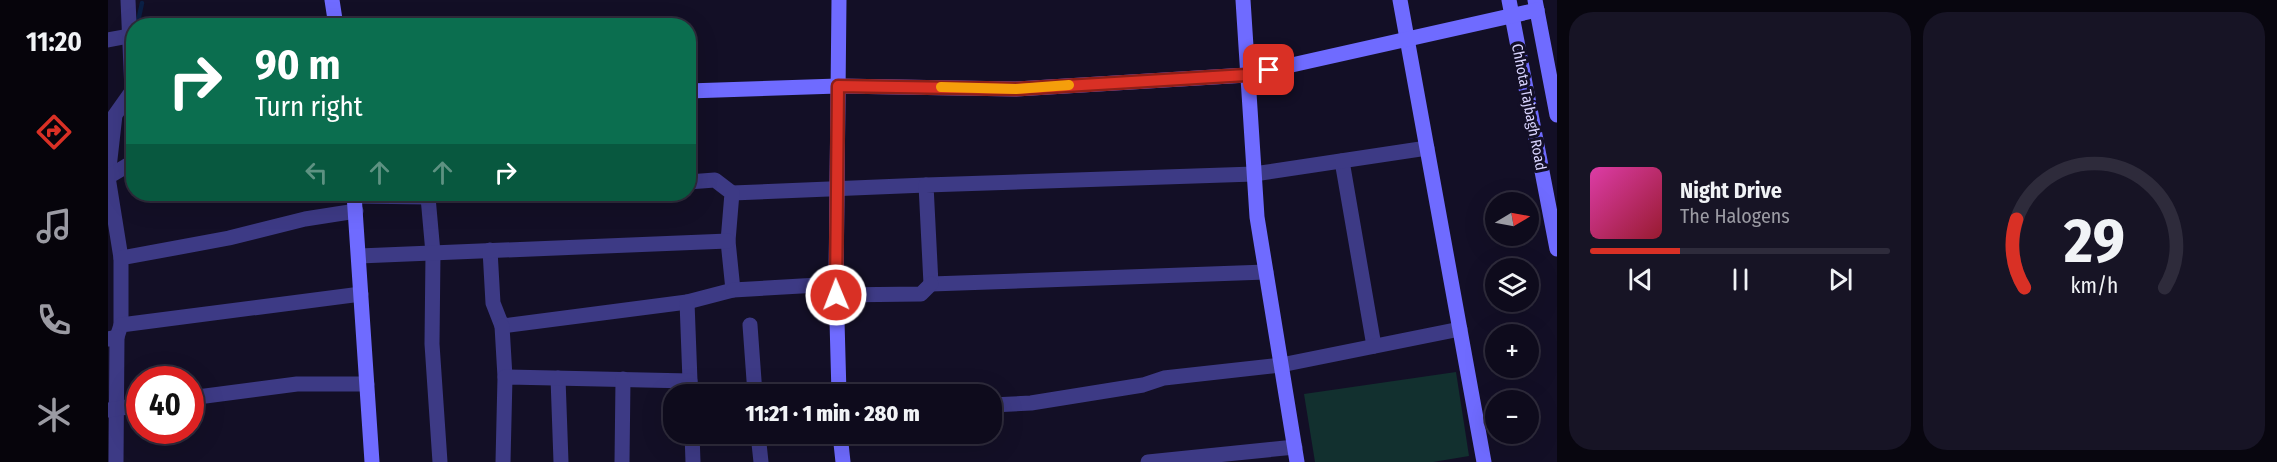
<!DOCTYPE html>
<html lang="en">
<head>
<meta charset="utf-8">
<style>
	:root { --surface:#0e0b1c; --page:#171425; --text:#f1f3f6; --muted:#9b9ba3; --line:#2e2b3b; --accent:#d93025 }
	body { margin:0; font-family:"Fira Sans Condensed",sans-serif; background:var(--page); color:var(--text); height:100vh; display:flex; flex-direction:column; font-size:22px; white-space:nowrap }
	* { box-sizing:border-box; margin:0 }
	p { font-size:20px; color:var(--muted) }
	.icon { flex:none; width:33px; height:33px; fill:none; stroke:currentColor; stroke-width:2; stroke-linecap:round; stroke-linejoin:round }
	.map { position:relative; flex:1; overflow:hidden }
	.panel { display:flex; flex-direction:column; gap:12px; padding:12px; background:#08060f; width:720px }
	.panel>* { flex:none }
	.top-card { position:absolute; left:18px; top:18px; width:570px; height:183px; border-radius:24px; box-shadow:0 6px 24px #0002,0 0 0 2px var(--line); background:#0b6e4f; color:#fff; overflow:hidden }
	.needle { width:39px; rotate:80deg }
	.fabs { position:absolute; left:1377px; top:192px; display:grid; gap:12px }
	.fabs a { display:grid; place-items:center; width:54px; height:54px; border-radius:50%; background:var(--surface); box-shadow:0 6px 24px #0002,0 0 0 2px var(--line); font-size:30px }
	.speed { position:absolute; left:18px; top:366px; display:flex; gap:12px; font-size:30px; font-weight:700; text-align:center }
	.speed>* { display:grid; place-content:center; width:78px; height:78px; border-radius:50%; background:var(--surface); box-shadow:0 6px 24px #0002,0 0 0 2px var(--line); line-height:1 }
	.speed .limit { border:9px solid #d22; background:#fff; color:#111 }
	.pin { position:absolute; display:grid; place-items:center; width:51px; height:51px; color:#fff; margin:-26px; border-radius:12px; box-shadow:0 3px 9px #0006 }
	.me { position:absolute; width:66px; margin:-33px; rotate:359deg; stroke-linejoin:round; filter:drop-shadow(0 0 4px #0008) }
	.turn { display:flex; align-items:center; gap:21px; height:126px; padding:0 30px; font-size:27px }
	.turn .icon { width:78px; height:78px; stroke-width:2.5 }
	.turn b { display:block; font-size:42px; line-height:51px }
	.lanes { display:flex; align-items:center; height:57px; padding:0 30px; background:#0003; justify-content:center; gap:30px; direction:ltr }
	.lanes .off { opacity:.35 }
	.panel .card { flex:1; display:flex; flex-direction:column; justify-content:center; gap:9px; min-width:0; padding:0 21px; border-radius:24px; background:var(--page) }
	.panel .dial { align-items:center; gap:0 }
	.dial svg { height:156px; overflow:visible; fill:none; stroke:var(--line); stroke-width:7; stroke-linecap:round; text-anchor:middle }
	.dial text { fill:var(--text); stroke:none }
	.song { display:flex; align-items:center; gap:18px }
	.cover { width:72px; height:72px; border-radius:9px; background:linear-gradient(135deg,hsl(320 70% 55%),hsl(350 70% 35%)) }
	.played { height:6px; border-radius:3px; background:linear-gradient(90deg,var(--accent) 30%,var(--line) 30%) }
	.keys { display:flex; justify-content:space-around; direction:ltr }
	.panel .tiles { flex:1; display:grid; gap:12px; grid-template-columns:repeat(2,1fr) }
	.trip { position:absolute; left:555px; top:384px; width:339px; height:60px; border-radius:24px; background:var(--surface); box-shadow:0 6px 24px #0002,0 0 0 2px var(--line); font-weight:800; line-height:60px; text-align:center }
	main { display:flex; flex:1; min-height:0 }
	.tab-bar { display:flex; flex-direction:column; width:108px; justify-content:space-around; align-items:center; background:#06040b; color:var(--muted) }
	.tab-bar .icon { width:42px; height:42px }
	.tab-bar .current { color:var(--accent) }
	.tab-bar b { font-size:27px; color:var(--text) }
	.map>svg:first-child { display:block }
	.green { fill:#12302f }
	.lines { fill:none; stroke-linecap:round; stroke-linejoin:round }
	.stream { stroke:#0a1f44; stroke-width:4.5 }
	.street { stroke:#3d3a85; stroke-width:15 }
	.secondary { stroke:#6f6bff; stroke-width:15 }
	.route-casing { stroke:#8d1f18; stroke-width:15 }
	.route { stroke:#d93025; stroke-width:10 }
	.slow { stroke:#f59e0b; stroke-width:10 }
	.labels { text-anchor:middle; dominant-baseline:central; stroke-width:6; stroke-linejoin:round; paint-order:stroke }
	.street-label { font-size:15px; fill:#d9d4ff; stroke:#130f26 }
</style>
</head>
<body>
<main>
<nav class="tab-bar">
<b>11:20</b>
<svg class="icon current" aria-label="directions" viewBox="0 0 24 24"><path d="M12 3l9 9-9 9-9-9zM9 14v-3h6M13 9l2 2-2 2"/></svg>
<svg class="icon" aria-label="music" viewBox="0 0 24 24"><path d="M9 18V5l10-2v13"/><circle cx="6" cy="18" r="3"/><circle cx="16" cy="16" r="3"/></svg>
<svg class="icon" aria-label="phone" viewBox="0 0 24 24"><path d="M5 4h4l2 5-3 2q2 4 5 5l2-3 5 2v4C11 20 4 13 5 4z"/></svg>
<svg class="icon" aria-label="climate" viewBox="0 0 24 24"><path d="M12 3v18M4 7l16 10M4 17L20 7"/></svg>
</nav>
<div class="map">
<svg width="1449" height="462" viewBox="0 0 1449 462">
	<rect width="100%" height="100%" fill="#130f26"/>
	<polygon class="green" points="1348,372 1361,456 1325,462 1207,462 1196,394"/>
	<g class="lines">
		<polyline class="stream" points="29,26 34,3"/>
		<g class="street">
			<polyline points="0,40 21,36"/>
			<polyline points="1234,161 1266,346"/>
			<polyline points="0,177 7,115 24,91 20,0"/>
			<polyline points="624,193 818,185"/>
			<polyline points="326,194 320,197 325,253 324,344 332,462"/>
			<polyline points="247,196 320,197"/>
			<polyline points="382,250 385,303 394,326 579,302 625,290 620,241 624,193 607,180 580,182"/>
			<polyline points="251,256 620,241"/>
			<polyline points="13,258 0,177 20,165 26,164"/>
			<polyline points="1158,272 823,284 818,185 1146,174 1319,148"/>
			<polyline points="625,290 728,284"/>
			<polyline points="728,295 813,294 823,284"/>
			<polyline points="579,302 582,381"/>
			<polyline points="13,325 13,258 121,238 197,219 248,211"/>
			<polyline points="642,325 647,394"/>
			<polyline points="394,326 397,377"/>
			<polyline points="9,337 13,325 253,294"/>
			<polyline points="0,339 9,337 8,462"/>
			<polyline points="450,378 453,462"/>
			<polyline points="82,398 189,384 259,384"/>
			<polyline points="884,405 923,403 1035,385 1056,378 1173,365 1352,329"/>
			<polyline points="0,410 32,405"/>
			<polyline points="584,434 585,462"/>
			<polyline points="650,434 653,462"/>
			<polyline points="395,462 397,377 582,381 583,394"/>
			<polyline points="514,462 515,379"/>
			<polyline points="1040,462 1187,447"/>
		</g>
		<g class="secondary">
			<polyline points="224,0 228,26"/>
			<polyline points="731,0 728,284 731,394"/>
			<polyline points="1135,0 1149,217 1189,462"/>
			<polyline points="1292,0 1376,462"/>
			<polyline points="1401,0 1449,249"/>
			<polyline points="1427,0 1449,115"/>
			<polyline points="580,91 730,86 908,89 1139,75 1429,10"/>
			<polyline points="246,194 264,462"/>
			<polyline points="732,434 735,462"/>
		</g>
	</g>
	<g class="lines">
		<g class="route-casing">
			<polyline id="route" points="728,295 730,86 908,89 1138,75 1161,70"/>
		</g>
		<use href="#route" class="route"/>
		<polyline class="slow" points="833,87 908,89 961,85"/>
	</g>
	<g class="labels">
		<g class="street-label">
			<text transform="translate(1421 107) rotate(79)">Chhota Tajbagh Road</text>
		</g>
	</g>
</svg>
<div class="fabs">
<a><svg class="needle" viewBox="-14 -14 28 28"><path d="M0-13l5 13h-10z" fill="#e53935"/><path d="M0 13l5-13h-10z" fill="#9b9ba3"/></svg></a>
<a><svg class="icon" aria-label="layers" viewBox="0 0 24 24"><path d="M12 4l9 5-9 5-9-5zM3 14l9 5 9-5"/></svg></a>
<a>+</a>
<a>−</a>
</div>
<div class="speed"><div class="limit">40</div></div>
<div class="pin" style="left:1161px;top:70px;background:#d93025"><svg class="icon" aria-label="arrive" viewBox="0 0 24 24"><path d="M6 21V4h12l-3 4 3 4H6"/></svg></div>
<svg class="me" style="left:728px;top:295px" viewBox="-20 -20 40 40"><circle r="17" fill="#d93025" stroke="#fff" stroke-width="3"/><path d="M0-11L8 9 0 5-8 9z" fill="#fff"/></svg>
<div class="trip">11:21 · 1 min · 280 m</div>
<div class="top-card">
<div class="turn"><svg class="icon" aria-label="right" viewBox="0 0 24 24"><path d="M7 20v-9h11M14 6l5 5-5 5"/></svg><div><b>90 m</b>Turn right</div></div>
<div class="lanes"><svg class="icon off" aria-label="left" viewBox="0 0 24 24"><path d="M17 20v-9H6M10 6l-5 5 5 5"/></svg><svg class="icon off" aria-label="ahead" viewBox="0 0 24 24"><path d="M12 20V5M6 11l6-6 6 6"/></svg><svg class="icon off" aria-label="ahead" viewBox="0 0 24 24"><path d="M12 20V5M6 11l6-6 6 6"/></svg><svg class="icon" aria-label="right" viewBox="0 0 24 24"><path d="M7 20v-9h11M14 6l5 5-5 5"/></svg></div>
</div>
</div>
<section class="panel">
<div class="tiles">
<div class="card">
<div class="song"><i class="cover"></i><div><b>Night Drive</b><p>The Halogens</p></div></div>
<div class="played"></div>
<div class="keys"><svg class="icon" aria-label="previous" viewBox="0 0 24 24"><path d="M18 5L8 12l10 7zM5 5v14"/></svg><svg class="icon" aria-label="pause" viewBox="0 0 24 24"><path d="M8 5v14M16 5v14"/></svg><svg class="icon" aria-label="next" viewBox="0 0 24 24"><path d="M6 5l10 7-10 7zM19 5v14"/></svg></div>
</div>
<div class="card dial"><svg viewBox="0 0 100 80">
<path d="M14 69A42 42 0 1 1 86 69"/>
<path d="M14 69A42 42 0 0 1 10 34" stroke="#d93025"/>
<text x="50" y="56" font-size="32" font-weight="700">29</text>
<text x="50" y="72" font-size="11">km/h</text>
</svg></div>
</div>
</section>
</main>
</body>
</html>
